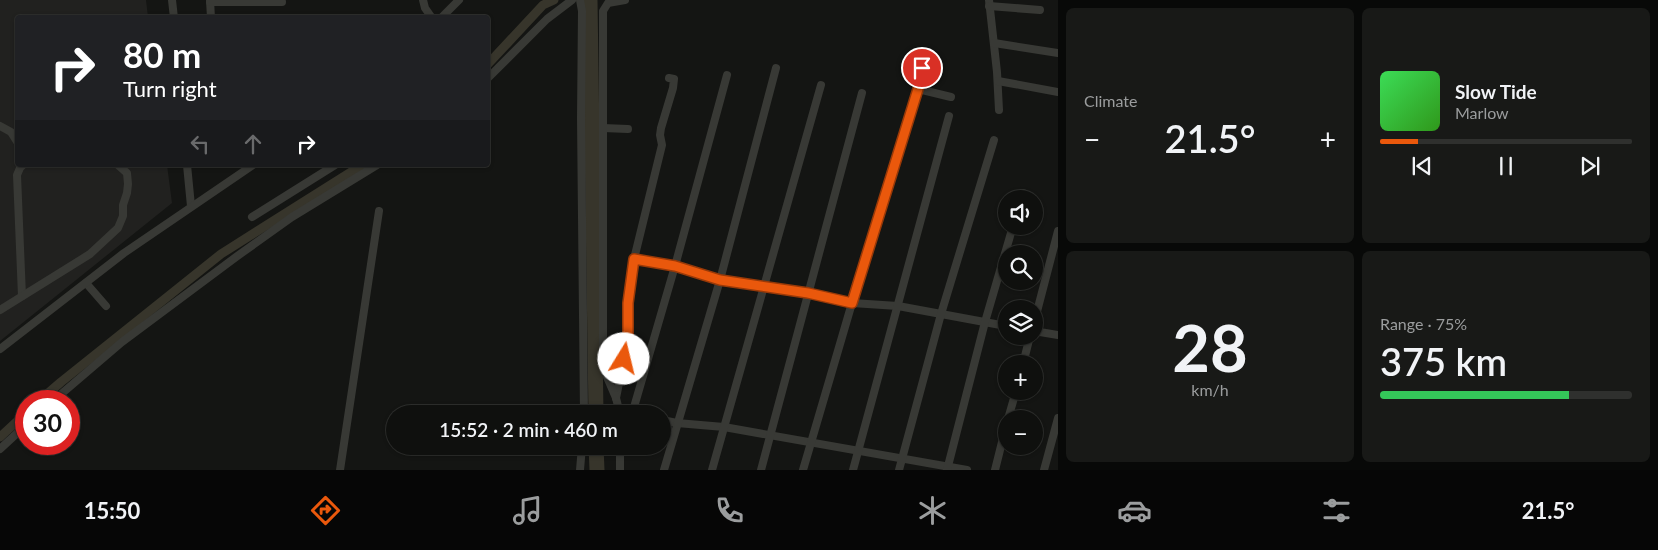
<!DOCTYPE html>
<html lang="en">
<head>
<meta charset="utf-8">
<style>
	:root { --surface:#0f100e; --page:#181917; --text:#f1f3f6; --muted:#9b9d9e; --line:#2f302e; --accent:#ea580c }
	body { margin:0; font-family:Lato,sans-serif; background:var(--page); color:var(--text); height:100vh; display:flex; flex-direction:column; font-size:19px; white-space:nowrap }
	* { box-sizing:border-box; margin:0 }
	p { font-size:16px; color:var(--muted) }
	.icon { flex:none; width:28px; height:28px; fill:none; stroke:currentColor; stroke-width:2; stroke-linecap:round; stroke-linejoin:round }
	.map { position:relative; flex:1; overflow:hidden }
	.sheet { display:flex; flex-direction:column; gap:8px; padding:8px; background:#080908; width:600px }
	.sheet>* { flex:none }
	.banner { position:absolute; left:15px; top:15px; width:475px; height:152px; border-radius:5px; box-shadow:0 1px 4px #0004,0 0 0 1px var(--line); background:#202124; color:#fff; overflow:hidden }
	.fabs { position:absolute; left:998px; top:190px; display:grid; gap:10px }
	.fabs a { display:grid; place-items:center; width:45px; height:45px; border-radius:50%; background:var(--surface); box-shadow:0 1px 4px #0004,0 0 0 1px var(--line); font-size:25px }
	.speed { position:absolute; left:15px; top:390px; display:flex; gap:10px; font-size:25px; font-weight:700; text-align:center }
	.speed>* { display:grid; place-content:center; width:65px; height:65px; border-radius:50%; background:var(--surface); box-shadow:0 1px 4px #0004,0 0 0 1px var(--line); line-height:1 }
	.speed .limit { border:8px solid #d22; background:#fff; color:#111 }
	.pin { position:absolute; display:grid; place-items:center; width:42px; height:42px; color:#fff; margin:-21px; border:2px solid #fff; border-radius:50%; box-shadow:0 1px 5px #0007 }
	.me { position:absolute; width:55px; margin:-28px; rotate:9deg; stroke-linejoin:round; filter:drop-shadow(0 0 4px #0008) }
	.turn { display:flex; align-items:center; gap:18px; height:105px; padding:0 25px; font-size:22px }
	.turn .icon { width:65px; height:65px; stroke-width:2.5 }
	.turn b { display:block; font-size:35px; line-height:42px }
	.lanes { display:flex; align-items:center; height:48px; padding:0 25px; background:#0003; justify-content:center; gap:25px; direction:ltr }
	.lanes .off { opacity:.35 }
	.big { font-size:38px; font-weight:600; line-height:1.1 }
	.sheet .widget { flex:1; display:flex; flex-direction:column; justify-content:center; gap:8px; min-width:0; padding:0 18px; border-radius:8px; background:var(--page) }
	.sheet .dial { align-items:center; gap:0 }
	.dial b { font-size:65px; line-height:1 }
	.song { display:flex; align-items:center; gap:15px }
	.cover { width:60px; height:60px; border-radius:8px; background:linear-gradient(135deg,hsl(130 70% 55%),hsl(110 70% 35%)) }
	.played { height:5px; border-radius:2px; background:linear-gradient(90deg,var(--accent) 15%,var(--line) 15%) }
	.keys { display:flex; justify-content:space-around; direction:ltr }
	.heat { display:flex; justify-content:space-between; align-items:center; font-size:28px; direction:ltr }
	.charge { height:8px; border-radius:4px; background:linear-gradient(90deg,#34c759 75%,var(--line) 0) }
	.sheet .tiles { flex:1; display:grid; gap:8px; grid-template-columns:repeat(2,1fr) }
	.trip { position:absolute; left:386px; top:405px; width:285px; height:50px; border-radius:25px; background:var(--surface); box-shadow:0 1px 4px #0004,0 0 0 1px var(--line); font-weight:600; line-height:50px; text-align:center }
	.tab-bar { display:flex; height:80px; justify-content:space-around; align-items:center; background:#060606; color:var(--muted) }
	.tab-bar .icon { width:35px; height:35px }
	.tab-bar .active { color:var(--accent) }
	.tab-bar b { font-size:22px; color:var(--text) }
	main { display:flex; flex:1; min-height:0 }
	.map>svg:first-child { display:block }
	.built { fill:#21211f }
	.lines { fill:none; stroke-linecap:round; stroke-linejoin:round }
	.canal { stroke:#37352b; stroke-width:9 }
	.river { stroke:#37352b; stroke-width:15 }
	.street { stroke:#383935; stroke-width:8 }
	.route-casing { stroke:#983908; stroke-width:12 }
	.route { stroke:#ea580c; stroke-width:9 }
</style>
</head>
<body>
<main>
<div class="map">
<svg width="1058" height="470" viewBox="0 0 1058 470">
	<rect width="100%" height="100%" fill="#141513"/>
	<polygon class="built" points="0,0 146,0 148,17 18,18 18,165 167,165 172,203 0,341"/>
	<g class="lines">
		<g class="canal">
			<polyline points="488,64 543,5 554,0"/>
			<polyline points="39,401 61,382 221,254 362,165"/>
			<polyline points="0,437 26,413"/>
		</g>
		<g class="river">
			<polyline points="590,0 596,414"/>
			<polyline points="596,446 597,470"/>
		</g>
		<g class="street">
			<polyline points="172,0 174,18"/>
			<polyline points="210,0 211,18"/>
			<polyline points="423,0 425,8 432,18"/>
			<polyline points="580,0 582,11 581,118 584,414"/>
			<polyline points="989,0 997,72 999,110"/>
			<polyline points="210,2 282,2"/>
			<polyline points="989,6 1040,10"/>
			<polyline points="441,18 459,0"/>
			<polyline points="994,43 1058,53"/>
			<polyline points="488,78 547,19 572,0"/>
			<polyline points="998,81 1058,92"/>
			<polyline points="918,89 951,97"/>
			<polyline points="0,126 11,132 18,143"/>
			<polyline points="603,128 628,129"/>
			<polyline points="187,165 191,206"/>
			<polyline points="1022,199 1023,193"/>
			<polyline points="252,217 335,165"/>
			<polyline points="634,259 675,266 720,280 808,293 852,303 898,306 1006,326"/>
			<polyline points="86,283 106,306"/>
			<polyline points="22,296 17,175 20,168 23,165"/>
			<polyline points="0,310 90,254 118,228 123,216 123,205 127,193 128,184 127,173 118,165"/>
			<polyline points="1034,323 1058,231"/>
			<polyline points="1034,331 1058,335"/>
			<polyline points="0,349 124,253 253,165"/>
			<polyline points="1023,364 1030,336"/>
			<polyline points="616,398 628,339 628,303 634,259 662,145 660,135 661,128 673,88 674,79 669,78"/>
			<polyline points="53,401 122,342 236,257 292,217 377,165"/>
			<polyline points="620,414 616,398 604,370 603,348 603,11 608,3 625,0"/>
			<polyline points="632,414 675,266 727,75"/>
			<polyline points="1008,419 1016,391"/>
			<polyline points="662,420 677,423 724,427 967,470"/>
			<polyline points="0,449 26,425"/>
			<polyline points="340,470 379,211"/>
			<polyline points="580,470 582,446"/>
			<polyline points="620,470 620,446"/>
			<polyline points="664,470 720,280 776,68"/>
			<polyline points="712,470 821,85"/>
			<polyline points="761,470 862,93"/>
			<polyline points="803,470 852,303 918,89 922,68"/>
			<polyline points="853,470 949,116"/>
			<polyline points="899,470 941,314 994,140"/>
			<polyline points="947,470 985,322 1013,226"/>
			<polyline points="995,470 1006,426"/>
			<polyline points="1044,470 1058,418"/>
		</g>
	</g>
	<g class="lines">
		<g class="route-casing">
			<polyline id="route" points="624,359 628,339 628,303 634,259 675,266 720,280 808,293 852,303 918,89 922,68"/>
		</g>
		<use href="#route" class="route"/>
	</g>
</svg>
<div class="fabs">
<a><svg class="icon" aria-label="sound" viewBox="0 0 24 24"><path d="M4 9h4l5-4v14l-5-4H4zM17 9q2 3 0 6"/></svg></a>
<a><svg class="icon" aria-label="search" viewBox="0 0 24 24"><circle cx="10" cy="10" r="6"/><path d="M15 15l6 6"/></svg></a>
<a><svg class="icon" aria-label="layers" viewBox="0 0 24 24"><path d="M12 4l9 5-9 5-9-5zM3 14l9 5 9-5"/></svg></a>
<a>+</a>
<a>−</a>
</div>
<div class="speed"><div class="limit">30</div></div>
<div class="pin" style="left:922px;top:68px;background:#d93025"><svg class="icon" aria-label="arrive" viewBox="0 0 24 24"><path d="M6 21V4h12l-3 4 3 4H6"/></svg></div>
<svg class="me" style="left:624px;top:359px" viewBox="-20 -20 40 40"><circle r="19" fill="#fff"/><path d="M0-13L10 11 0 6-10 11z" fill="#ea580c"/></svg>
<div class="trip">15:52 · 2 min · 460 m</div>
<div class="banner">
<div class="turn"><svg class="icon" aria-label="right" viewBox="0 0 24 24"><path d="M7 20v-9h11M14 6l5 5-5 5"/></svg><div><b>80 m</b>Turn right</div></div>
<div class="lanes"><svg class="icon off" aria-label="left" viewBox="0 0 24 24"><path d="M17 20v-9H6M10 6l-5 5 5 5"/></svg><svg class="icon off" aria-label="ahead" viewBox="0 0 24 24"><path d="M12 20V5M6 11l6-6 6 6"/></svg><svg class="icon" aria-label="right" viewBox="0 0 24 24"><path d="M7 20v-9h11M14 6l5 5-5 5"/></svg></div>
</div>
</div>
<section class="sheet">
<div class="tiles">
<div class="widget"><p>Climate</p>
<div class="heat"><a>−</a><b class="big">21.5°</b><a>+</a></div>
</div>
<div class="widget">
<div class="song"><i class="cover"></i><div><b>Slow Tide</b><p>Marlow</p></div></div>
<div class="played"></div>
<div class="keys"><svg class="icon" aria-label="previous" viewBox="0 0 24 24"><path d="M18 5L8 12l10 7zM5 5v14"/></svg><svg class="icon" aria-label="pause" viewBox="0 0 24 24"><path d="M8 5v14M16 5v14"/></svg><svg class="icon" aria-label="next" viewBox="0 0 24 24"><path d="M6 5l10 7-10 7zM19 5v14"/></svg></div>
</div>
<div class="widget dial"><b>28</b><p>km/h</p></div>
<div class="widget"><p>Range · 75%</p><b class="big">375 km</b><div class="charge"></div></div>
</div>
</section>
</main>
<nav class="tab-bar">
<b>15:50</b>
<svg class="icon active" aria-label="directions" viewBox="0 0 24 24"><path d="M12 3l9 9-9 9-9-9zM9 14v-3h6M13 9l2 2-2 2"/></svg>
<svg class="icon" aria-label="music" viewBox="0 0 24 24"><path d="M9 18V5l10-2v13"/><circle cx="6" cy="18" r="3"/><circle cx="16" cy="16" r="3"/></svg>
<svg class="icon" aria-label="phone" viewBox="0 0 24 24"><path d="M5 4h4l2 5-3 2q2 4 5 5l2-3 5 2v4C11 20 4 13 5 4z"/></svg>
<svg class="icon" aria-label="climate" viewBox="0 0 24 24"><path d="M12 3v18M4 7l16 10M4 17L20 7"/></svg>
<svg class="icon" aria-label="car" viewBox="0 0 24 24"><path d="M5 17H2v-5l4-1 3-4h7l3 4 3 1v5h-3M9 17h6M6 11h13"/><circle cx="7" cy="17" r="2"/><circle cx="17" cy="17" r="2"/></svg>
<svg class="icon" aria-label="filters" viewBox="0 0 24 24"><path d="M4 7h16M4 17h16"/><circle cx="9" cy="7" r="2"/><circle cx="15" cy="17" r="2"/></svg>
<b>21.5°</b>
</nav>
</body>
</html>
